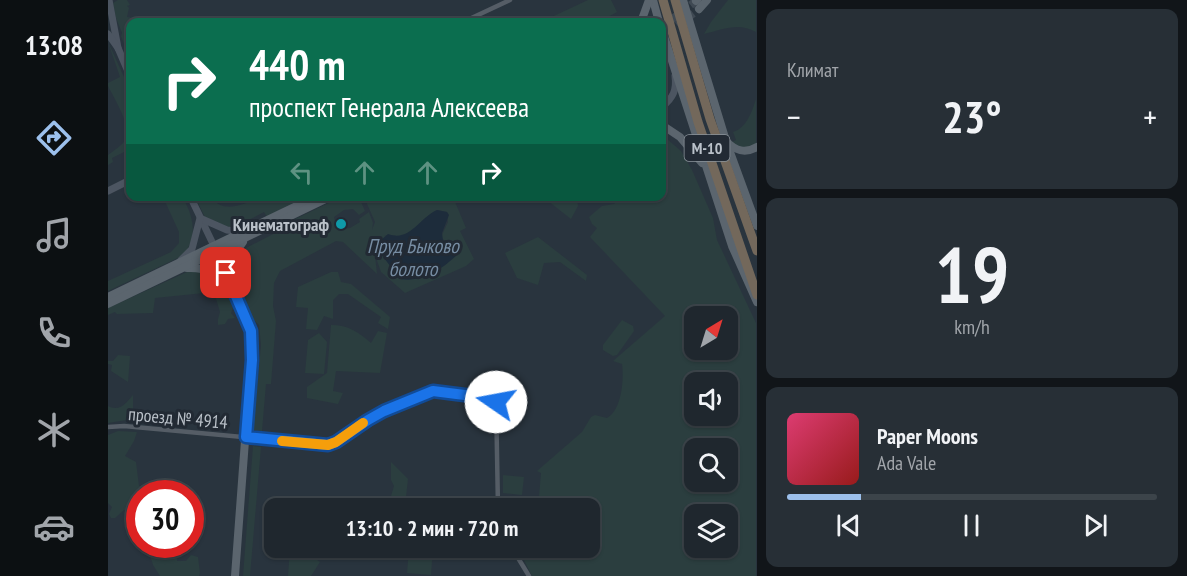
<!DOCTYPE html>
<html lang="ru">
<head>
<meta charset="utf-8">
<style>
	:root { --surface:#1f272e; --page:#272f36; --text:#f1f3f6; --muted:#a1a5aa; --line:#3c444a; --accent:#9cc0ec }
	body { margin:0; font-family:"PT Sans Narrow",sans-serif; background:var(--page); color:var(--text); height:100vh; display:flex; flex-direction:column; font-size:22px; white-space:nowrap }
	* { box-sizing:border-box; margin:0 }
	p { font-size:20px; color:var(--muted) }
	.icon { flex:none; width:33px; height:33px; fill:none; stroke:currentColor; stroke-width:2; stroke-linecap:round; stroke-linejoin:round }
	.map { position:relative; flex:1; overflow:hidden }
	.side { display:flex; flex-direction:column; gap:9px; padding:9px; background:#111519; width:430px }
	.side>* { flex:none }
	.banner { position:absolute; left:18px; top:18px; width:540px; height:183px; border-radius:12px; box-shadow:0 2px 4px #0004,0 0 0 2px var(--line); background:#0b6e4f; color:#fff; overflow:hidden }
	.needle { width:39px; rotate:38deg }
	.controls { position:absolute; left:576px; top:306px; display:grid; gap:12px }
	.controls a { display:grid; place-items:center; width:54px; height:54px; border-radius:12px; background:var(--surface); box-shadow:0 2px 4px #0004,0 0 0 2px var(--line); font-size:30px }
	.speed { position:absolute; left:18px; top:480px; display:flex; gap:12px; font-size:30px; font-weight:700; text-align:center }
	.speed>* { display:grid; place-content:center; width:78px; height:78px; border-radius:50%; background:var(--surface); box-shadow:0 2px 4px #0004,0 0 0 2px var(--line); line-height:1 }
	.speed .limit { border:9px solid #d22; background:#fff; color:#111 }
	.pin { position:absolute; display:grid; place-items:center; width:51px; height:51px; color:#fff; margin:-26px; border-radius:12px; box-shadow:0 3px 9px #0006 }
	.me { position:absolute; width:66px; margin:-33px; rotate:282deg; stroke-linejoin:round; filter:drop-shadow(0 0 4px #0008) }
	.turn { display:flex; align-items:center; gap:21px; height:126px; padding:0 24px; font-size:27px }
	.turn .icon { width:78px; height:78px; stroke-width:2.5 }
	.turn b { display:block; font-size:42px; line-height:51px }
	.lanes { display:flex; align-items:center; height:57px; padding:0 24px; background:#0003; justify-content:center; gap:30px; direction:ltr }
	.lanes .off { opacity:.35 }
	.big { font-size:45px; font-weight:700; line-height:1.1 }
	.side .tile { flex:1; display:flex; flex-direction:column; justify-content:center; gap:9px; min-width:0; padding:0 21px; border-radius:12px; background:var(--page) }
	.side .dial { align-items:center; gap:0 }
	.dial b { font-size:78px; line-height:1 }
	.song { display:flex; align-items:center; gap:18px }
	.cover { width:72px; height:72px; border-radius:9px; background:linear-gradient(135deg,hsl(340 70% 55%),hsl(0 70% 35%)) }
	.played { height:6px; border-radius:3px; background:linear-gradient(90deg,var(--accent) 20%,var(--line) 20%) }
	.keys { display:flex; justify-content:space-around; direction:ltr }
	.heat { display:flex; justify-content:space-between; align-items:center; font-size:33px; direction:ltr }
	.trip { position:absolute; left:156px; top:498px; width:336px; height:60px; border-radius:12px; background:var(--surface); box-shadow:0 2px 4px #0004,0 0 0 2px var(--line); font-weight:700; line-height:60px; text-align:center }
	main { display:flex; flex:1; min-height:0 }
	.tab-bar { display:flex; flex-direction:column; width:108px; justify-content:space-around; align-items:center; background:#0c1012; color:var(--muted) }
	.tab-bar .icon { width:42px; height:42px }
	.tab-bar .current { color:var(--accent) }
	.tab-bar b { font-size:27px; color:var(--text) }
	.map>svg:first-child { display:block }
	.green { fill:#2b3e3f; fill-rule:evenodd }
	.water { fill:#1d2c3b }
	.lines { fill:none; stroke-linecap:round; stroke-linejoin:round }
	.primary-tunnel { stroke:#3f4953; stroke-width:8; stroke-dasharray:8 4; stroke-linecap:butt }
	.street { stroke:#555d66; stroke-width:4.5 }
	.secondary { stroke:#4c5561; stroke-width:7 }
	.primary { stroke:#5b656e; stroke-width:8 }
	.highway { stroke:#73685b; stroke-width:9 }
	.route-casing { stroke:#114b97; stroke-width:15 }
	.route { stroke:#1a73e8; stroke-width:10 }
	.slow { stroke:#f59e0b; stroke-width:10 }
	.culture-dot { fill:#0f9aa8; stroke:#222a34; stroke-width:2 }
	.labels { text-anchor:middle; dominant-baseline:central; stroke-width:6; stroke-linejoin:round; paint-order:stroke }
	.shield { fill:#222a34; stroke:#8c949c; stroke-width:1.5 }
	.shield-label { font-size:16px; font-weight:bold; fill:#bac1c9 }
	.poi-label { font-size:18px; font-weight:bold; fill:#bac1c9; stroke:#222a34; text-anchor:end }
	.street-label { font-size:18px; fill:#bac1c9; stroke:#222a34 }
	.water-label { font-size:20px; font-style:italic; fill:#778da3; stroke:#222a34 }
</style>
</head>
<body>
<main>
<nav class="tab-bar">
<b>13:08</b>
<svg class="icon current" aria-label="directions" viewBox="0 0 24 24"><path d="M12 3l9 9-9 9-9-9zM9 14v-3h6M13 9l2 2-2 2"/></svg>
<svg class="icon" aria-label="music" viewBox="0 0 24 24"><path d="M9 18V5l10-2v13"/><circle cx="6" cy="18" r="3"/><circle cx="16" cy="16" r="3"/></svg>
<svg class="icon" aria-label="phone" viewBox="0 0 24 24"><path d="M5 4h4l2 5-3 2q2 4 5 5l2-3 5 2v4C11 20 4 13 5 4z"/></svg>
<svg class="icon" aria-label="climate" viewBox="0 0 24 24"><path d="M12 3v18M4 7l16 10M4 17L20 7"/></svg>
<svg class="icon" aria-label="car" viewBox="0 0 24 24"><path d="M5 17H2v-5l4-1 3-4h7l3 4 3 1v5h-3M9 17h6M6 11h13"/><circle cx="7" cy="17" r="2"/><circle cx="17" cy="17" r="2"/></svg>
</nav>
<div class="map">
<svg width="649" height="576" viewBox="0 0 649 576">
	<rect width="100%" height="100%" fill="#29343e"/>
	<g class="green">
		<polygon points="10,0 19,0 22,5 19,6 21,8 19,17 27,18 33,22 22,22 22,52 18,49 13,36 14,33 8,18 5,3"/>
		<polygon points="480,0 503,0 509,12 491,22 433,22"/>
		<path d="M620,0H648V32C631,22 615,29 596,34L603,22Z"/>
		<path d="M0,42L22,90V149L4,158L5,162L0,165V155C6,150 14,146 18,139C24,127 6,98 0,86V83L12,77Z"/>
		<path d="M648,99V144L639,149L626,145L624,142L628,140L625,132C639,128 644,111 648,99Z"/>
		<path d="M559,139L573,151L584,170L605,218L609,240L648,323V576H424L411,550L414,548H482V508H430L433,473L429,471L474,432L483,417L487,415L499,418C514,410 516,379 514,364L505,361L557,316L482,237L489,228L484,224L481,217L494,206L506,204L513,197L554,196V146ZM620,316V350H586V316ZM620,382V416H586V382ZM620,448V482H586V448ZM620,514V548H586V514Z"/>
		<path d="M162,196L189,197L191,200L159,217L156,212L129,226V231L97,217L87,197H103C118,219 145,197 162,196Z"/>
		<path d="M55,197C60,197 70,195 74,198C76,199 78,204 79,206C87,223 88,241 74,256L0,291V281L63,252L71,243V232Z"/>
		<path d="M233,197H251L257,211L251,215L245,209L236,210L226,217L228,225L231,229L242,228L252,222L251,219L261,212L265,223L264,230L267,222L256,197H345L358,228L352,231L366,259L358,266L297,293L273,272L267,255L269,274L235,242L228,241L172,271L166,283L165,306L168,321L163,384H158L154,431L145,430L153,345L151,325L143,317L126,272L127,262L138,248L171,231V227ZM329,210L339,212L340,222L333,237L338,242L276,236C282,234 288,237 294,236C303,235 318,215 329,210Z"/>
		<polygon points="435,197 469,197 470,206 463,219"/>
		<polygon points="430,237 479,275 478,281 452,262 436,263 430,285 409,278 397,253"/>
		<path d="M87,271C112,275 118,284 128,301L123,313L127,318L120,319L117,324L110,325V319L112,312L106,292L47,298L45,313L9,314L7,312L0,315V308L79,272Z"/>
		<polygon points="223,272 230,272 233,282 243,284 282,317 280,329 270,323 273,317 240,294 231,294 225,300 225,319 216,316 209,330 198,329 200,308 188,307 190,287"/>
		<polygon points="514,320 525,326 526,331 509,355 505,356 495,350 495,345"/>
		<path d="M223,325C241,325 250,332 263,343L270,331L279,333L272,373L228,371L225,391L235,393L230,404L199,398V387L219,373Z"/>
		<polygon points="211,333 219,342 216,374 197,373 200,340"/>
		<polygon points="10,355 22,356 20,382 3,371 4,365 0,364 0,361 5,361"/>
		<path d="M25,395V419L0,423V406C12,412 17,404 25,395Z"/>
		<polygon points="10,431 29,432 26,441 17,456 28,462 31,486 46,485 60,489 79,489 84,493 83,496 82,494 32,494 31,544 27,540 25,518 16,510 7,518 3,518 1,514 4,507 0,503 0,435"/>
		<polygon points="145,446 153,447 142,576 135,576"/>
		<polygon points="283,462 300,479 298,497 283,496 286,486 283,480"/>
		<polygon points="395,475 416,477 414,495 395,493"/>
		<polygon points="33,545 73,545 69,561 78,561 83,555 90,557 92,573 91,576 52,576 45,565 40,549"/>
		<polygon points="182,548 193,548 212,562 203,576 180,576"/>
		<polygon points="301,548 325,548 323,575 299,573"/>
	</g>
	<path class="water" d="M329,210L339,212L341,215L334,233L335,241L350,242L354,248L352,252C336,268 315,283 292,279L276,258L273,240L280,234C302,242 310,219 329,210Z"/>
	<g class="lines">
		<g class="primary-tunnel">
			<polyline points="554,27 588,1"/>
			<polyline points="560,33 591,9"/>
		</g>
		<g class="street">
			<polyline points="355,22 402,0"/>
			<polyline points="0,427 16,426 220,445 228,442 260,420 276,411 325,391 388,399 390,508"/>
			<polyline points="404,548 421,576"/>
		</g>
		<g class="secondary">
			<polyline points="1,0 10,48"/>
			<polyline points="0,34 10,48 22,76"/>
			<path d="M554,107C565,98 569,90 567,76"/>
			<polyline points="0,191 22,180"/>
			<polyline points="82,196 106,246"/>
			<polyline points="94,219 119,230 134,232"/>
			<polyline points="73,260 84,249 92,218"/>
		</g>
		<g class="primary">
			<polyline points="545,0 551,22"/>
			<polyline points="575,0 618,141 649,226"/>
			<polyline points="588,1 589,0"/>
			<polyline points="591,9 599,0"/>
			<polyline points="533,22 541,0"/>
			<polyline points="554,30 624,246 649,302"/>
			<polyline points="554,125 572,137 594,163"/>
			<path d="M619,142C628,151 637,154 649,147"/>
			<polyline points="106,246 141,324 144,346 127,576"/>
			<path d="M79,268C95,267 110,273 121,285"/>
			<path d="M124,280C122,266 126,253 135,242"/>
			<polyline points="0,297 209,196"/>
			<polyline points="0,304 224,196"/>
		</g>
		<g class="highway">
			<polyline points="555,0 590,122 649,295"/>
			<polyline points="567,0 602,119 649,251"/>
		</g>
	</g>
	<g class="lines">
		<g class="route-casing">
			<polyline id="route" points="118,273 143,331 144,360 138,437 220,445 228,442 260,420 276,411 325,391 388,399 388,402"/>
		</g>
		<use href="#route" class="route"/>
		<polyline class="slow" points="174,441 220,445 228,442 255,423"/>
	</g>
	<circle class="culture-dot" cx="233" cy="224" r="6"/>
	<g class="labels">
		<rect class="shield" x="576.5" y="135" width="45" height="26" rx="4.5"/>
		<g class="shield-label">
			<text x="599" y="148">М-10</text>
		</g>
		<g class="poi-label">
			<text x="221" y="224">Кинематограф</text>
		</g>
		<g class="street-label">
			<text transform="translate(70 418) rotate(5)">проезд № 4914</text>
		</g>
		<g class="water-label">
			<text x="305" y="246">Пруд Быково<tspan x="305" dy="23">болото</tspan></text>
		</g>
	</g>
</svg>
<div class="controls">
<a><svg class="needle" viewBox="-14 -14 28 28"><path d="M0-13l5 13h-10z" fill="#e53935"/><path d="M0 13l5-13h-10z" fill="#a1a5aa"/></svg></a>
<a><svg class="icon" aria-label="sound" viewBox="0 0 24 24"><path d="M4 9h4l5-4v14l-5-4H4zM17 9q2 3 0 6"/></svg></a>
<a><svg class="icon" aria-label="search" viewBox="0 0 24 24"><circle cx="10" cy="10" r="6"/><path d="M15 15l6 6"/></svg></a>
<a><svg class="icon" aria-label="layers" viewBox="0 0 24 24"><path d="M12 4l9 5-9 5-9-5zM3 14l9 5 9-5"/></svg></a>
</div>
<div class="speed"><div class="limit">30</div></div>
<div class="pin" style="left:118px;top:273px;background:#d93025"><svg class="icon" aria-label="arrive" viewBox="0 0 24 24"><path d="M6 21V4h12l-3 4 3 4H6"/></svg></div>
<svg class="me" style="left:388px;top:402px" viewBox="-20 -20 40 40"><circle r="19" fill="#fff"/><path d="M0-13L10 11 0 6-10 11z" fill="#1a73e8"/></svg>
<div class="trip">13:10 · 2 мин · 720 m</div>
<div class="banner">
<div class="turn"><svg class="icon" aria-label="right" viewBox="0 0 24 24"><path d="M7 20v-9h11M14 6l5 5-5 5"/></svg><div><b>440 m</b>проспект Генерала Алексеева</div></div>
<div class="lanes"><svg class="icon off" aria-label="left" viewBox="0 0 24 24"><path d="M17 20v-9H6M10 6l-5 5 5 5"/></svg><svg class="icon off" aria-label="ahead" viewBox="0 0 24 24"><path d="M12 20V5M6 11l6-6 6 6"/></svg><svg class="icon off" aria-label="ahead" viewBox="0 0 24 24"><path d="M12 20V5M6 11l6-6 6 6"/></svg><svg class="icon" aria-label="right" viewBox="0 0 24 24"><path d="M7 20v-9h11M14 6l5 5-5 5"/></svg></div>
</div>
</div>
<section class="side">
<div class="tile"><p>Климат</p>
<div class="heat"><a>−</a><b class="big">23°</b><a>+</a></div>
</div>
<div class="tile dial"><b>19</b><p>km/h</p></div>
<div class="tile">
<div class="song"><i class="cover"></i><div><b>Paper Moons</b><p>Ada Vale</p></div></div>
<div class="played"></div>
<div class="keys"><svg class="icon" aria-label="previous" viewBox="0 0 24 24"><path d="M18 5L8 12l10 7zM5 5v14"/></svg><svg class="icon" aria-label="pause" viewBox="0 0 24 24"><path d="M8 5v14M16 5v14"/></svg><svg class="icon" aria-label="next" viewBox="0 0 24 24"><path d="M6 5l10 7-10 7zM19 5v14"/></svg></div>
</div>
</section>
</main>
</body>
</html>
